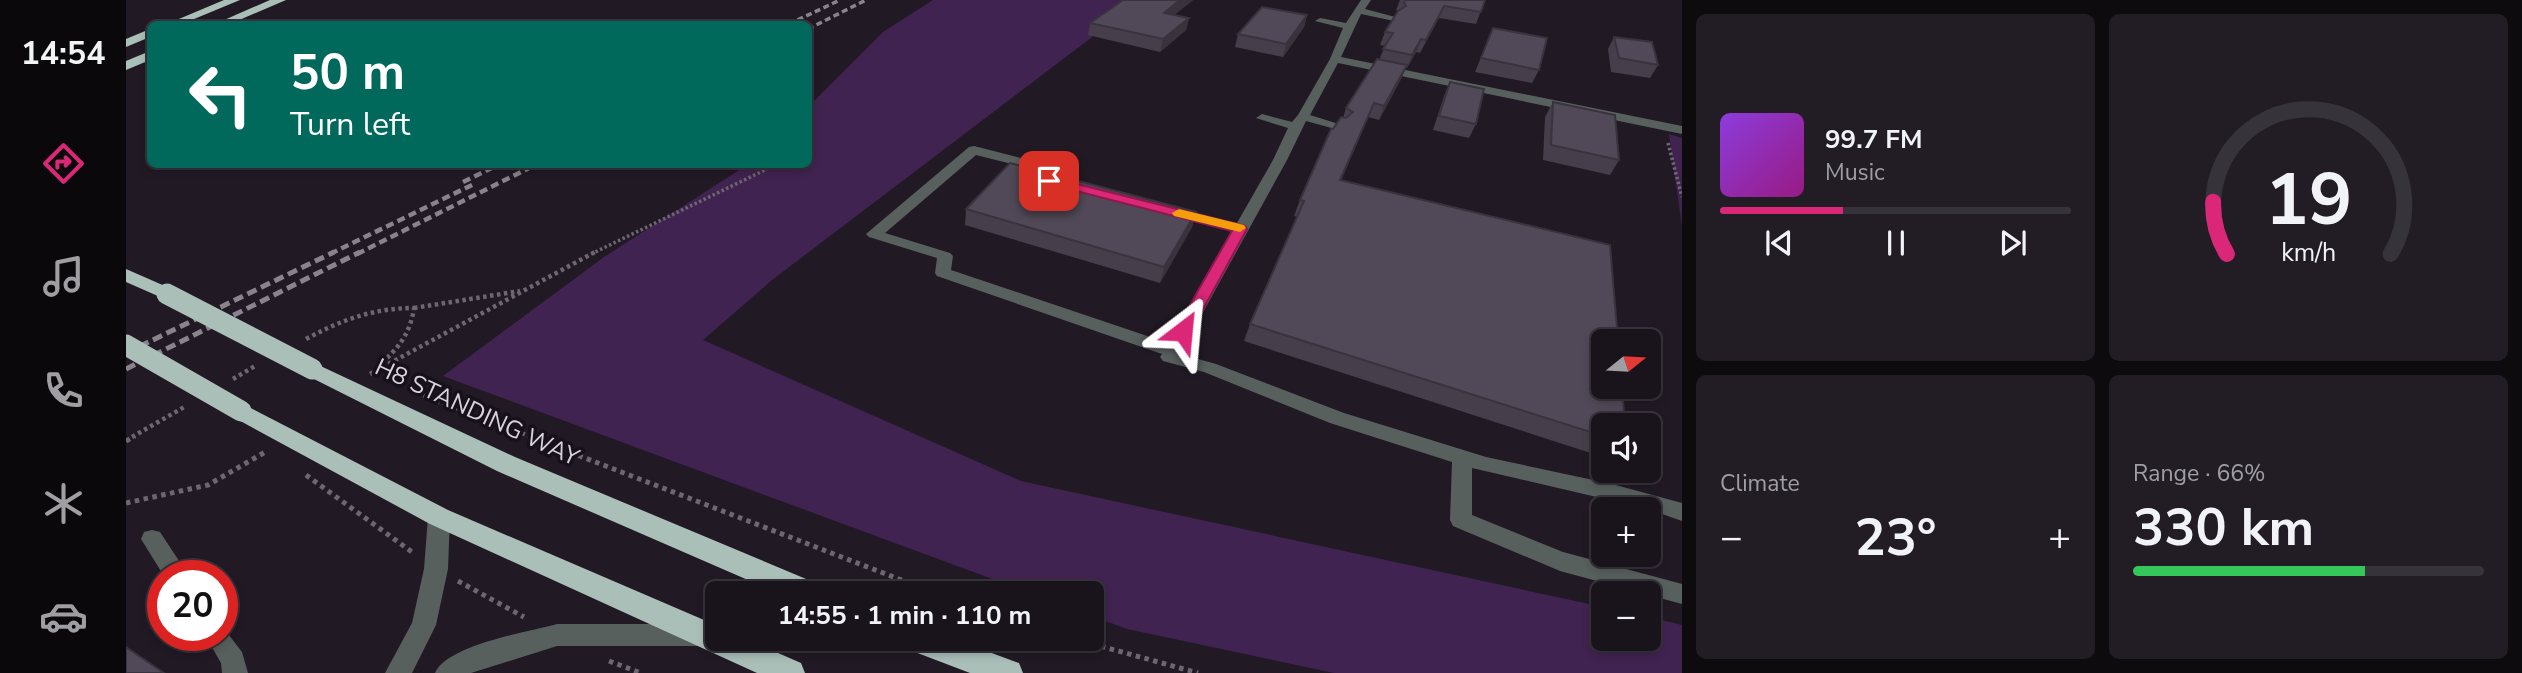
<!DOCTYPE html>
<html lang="en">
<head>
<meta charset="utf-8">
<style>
	:root { --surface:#19141c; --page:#221d25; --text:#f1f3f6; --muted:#9f9ea3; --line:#37333b; --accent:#db2777 }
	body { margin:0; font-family:"Nunito Sans",sans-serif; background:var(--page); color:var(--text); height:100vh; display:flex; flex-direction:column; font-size:26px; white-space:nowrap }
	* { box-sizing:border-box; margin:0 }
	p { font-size:23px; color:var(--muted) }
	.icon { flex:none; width:38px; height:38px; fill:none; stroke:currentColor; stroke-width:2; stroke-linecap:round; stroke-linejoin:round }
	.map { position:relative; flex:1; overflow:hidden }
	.side { display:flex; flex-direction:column; gap:14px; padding:14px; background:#0e0b0f; width:840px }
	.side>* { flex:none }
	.guide { position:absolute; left:21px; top:21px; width:665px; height:147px; border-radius:10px; box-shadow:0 4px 10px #0003,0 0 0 2px var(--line); background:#00695c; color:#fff; overflow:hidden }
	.needle { width:46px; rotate:72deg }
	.controls { position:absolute; left:1465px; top:329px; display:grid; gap:14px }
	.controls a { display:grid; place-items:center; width:70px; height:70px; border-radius:10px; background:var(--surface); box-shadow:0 4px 10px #0003,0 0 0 2px var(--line); font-size:35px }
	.speed { position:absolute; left:21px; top:560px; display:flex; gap:14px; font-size:35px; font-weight:700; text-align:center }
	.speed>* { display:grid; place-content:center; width:91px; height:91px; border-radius:50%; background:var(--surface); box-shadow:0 4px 10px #0003,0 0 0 2px var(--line); line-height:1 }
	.speed .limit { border:10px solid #d22; background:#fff; color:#111 }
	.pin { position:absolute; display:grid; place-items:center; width:60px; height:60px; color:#fff; margin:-30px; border-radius:14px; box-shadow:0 4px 10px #0006 }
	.me { position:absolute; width:77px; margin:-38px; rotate:29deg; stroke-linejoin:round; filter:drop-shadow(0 0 5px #0008) }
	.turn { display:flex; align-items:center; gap:24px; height:147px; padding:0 28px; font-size:32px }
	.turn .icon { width:91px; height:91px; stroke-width:2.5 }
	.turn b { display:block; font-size:49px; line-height:60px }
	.big { font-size:52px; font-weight:700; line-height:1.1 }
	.side .card { flex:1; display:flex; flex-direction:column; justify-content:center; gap:10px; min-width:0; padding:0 24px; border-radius:10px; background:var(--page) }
	.side .dial { align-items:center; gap:0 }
	.dial svg { height:182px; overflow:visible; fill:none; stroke:var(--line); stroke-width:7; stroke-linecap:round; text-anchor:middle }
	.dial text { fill:var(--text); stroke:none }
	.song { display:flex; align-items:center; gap:21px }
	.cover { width:84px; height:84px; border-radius:10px; background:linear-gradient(135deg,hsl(270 70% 55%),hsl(310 70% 35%)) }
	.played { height:7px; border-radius:4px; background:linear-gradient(90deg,var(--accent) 35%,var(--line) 35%) }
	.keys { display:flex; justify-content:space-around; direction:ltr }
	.heat { display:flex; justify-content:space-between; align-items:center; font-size:38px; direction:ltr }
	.charge { height:10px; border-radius:5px; background:linear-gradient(90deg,#34c759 66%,var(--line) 0) }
	.side .tiles { flex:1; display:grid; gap:14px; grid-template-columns:repeat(2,1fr) }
	.trip { position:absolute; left:579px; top:581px; width:399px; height:70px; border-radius:10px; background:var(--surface); box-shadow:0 4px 10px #0003,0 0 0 2px var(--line); font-weight:700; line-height:70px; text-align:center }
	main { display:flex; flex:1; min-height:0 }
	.menu { display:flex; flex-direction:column; width:126px; justify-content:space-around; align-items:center; background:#0a080b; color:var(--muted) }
	.menu .icon { width:49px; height:49px }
	.menu .current { color:var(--accent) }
	.menu b { font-size:32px; color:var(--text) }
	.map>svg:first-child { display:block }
	.green { fill:#402350 }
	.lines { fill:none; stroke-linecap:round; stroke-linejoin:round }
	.path-far2 { stroke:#6d6770; stroke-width:3.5; stroke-dasharray:2.5 2.5; stroke-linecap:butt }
	.path-far1 { stroke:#6d6770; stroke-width:4.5; stroke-dasharray:3.5 3.5; stroke-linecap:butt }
	.path { stroke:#6d6770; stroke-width:5; stroke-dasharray:4.5 4.5; stroke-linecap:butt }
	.minor { fill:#58605e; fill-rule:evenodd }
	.highway { fill:#abbfb9; fill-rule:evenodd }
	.rail-far2 { stroke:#89838c; stroke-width:3.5; stroke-dasharray:6 3.5; stroke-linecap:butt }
	.rail-far1 { stroke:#89838c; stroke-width:4.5; stroke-dasharray:8 4.5; stroke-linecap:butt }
	.rail { stroke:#89838c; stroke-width:5; stroke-dasharray:10 5; stroke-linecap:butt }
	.highway-bridge { stroke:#abbfb9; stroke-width:21 }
	.wall { fill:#463f4b }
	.shaded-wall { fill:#39333d }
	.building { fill:#514957; stroke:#39333d; stroke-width:2 }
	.route { fill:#db2777; stroke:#8e194d; stroke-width:2 }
	.slow { fill:#f59e0b }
	.labels { text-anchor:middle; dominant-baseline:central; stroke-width:7; stroke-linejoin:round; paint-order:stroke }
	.street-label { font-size:24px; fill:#d8d3db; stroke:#17111c }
</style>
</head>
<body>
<main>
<nav class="menu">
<b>14:54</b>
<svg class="icon current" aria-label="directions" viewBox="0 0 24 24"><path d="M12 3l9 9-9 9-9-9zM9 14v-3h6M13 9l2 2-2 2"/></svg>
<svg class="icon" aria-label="music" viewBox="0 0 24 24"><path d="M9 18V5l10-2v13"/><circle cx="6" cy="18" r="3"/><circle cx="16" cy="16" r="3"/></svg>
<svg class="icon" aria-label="phone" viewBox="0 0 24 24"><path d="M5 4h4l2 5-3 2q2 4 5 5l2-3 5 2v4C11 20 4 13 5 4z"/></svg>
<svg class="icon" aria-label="climate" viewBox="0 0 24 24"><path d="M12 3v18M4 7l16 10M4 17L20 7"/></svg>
<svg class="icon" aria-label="car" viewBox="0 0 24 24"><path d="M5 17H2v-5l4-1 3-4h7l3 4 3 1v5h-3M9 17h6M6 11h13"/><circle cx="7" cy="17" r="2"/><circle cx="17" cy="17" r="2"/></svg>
</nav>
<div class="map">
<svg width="1556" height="673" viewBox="0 0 1556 673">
	<rect width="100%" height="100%" fill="#211a25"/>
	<g class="green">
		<polygon points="807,0 1015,0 646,280 577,340 895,481 1477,607 1477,639 1522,639 1523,617 1556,625 1556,673 1208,673 1001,629 966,616 966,593 904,593 317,376 478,257 621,165 682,164 683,106 757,32"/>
		<polygon points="1543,134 1556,138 1556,226"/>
	</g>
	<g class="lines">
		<g class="path-far2">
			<polyline points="1542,143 1556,197"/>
			<polyline points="465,254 641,169"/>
		</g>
		<g class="path-far1">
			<polyline points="288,308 394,291"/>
			<path d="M180,339C215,320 248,308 288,308C284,335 271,350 251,367"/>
			<polyline points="244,374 469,252"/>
			<polyline points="107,379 129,366"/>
			<polyline points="291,393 406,437"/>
			<polyline points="6,437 60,406"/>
		</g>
		<g class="path">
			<polyline points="402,436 809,593"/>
			<polyline points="0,441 9,436"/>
			<polyline points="180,475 286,552"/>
			<polyline points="0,503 82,485 141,451"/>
			<polyline points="332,581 398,617"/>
			<polyline points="949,639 1072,673"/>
			<polyline points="483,661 515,673"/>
		</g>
		<g class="minor">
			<polygon points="1235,0 1245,0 1239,9 1273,18 1268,21 1235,14 1215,57 1556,126 1556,134 1212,63 1184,115 1219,126 1213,130 1180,121 1161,160 1054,354 1090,364 1218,413 1360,457 1486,484 1556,503 1556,521 1522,509 1346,468 1346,515 1437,552 1556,584 1556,604 1434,571 1327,526 1324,520 1326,462 1204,423 1078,372 1037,361 1034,357 1036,354 811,276 809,273 811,258 743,237 740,234 843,147 848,146 930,167 930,178 944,181 944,187 918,184 918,172 850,155 759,233 824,253 827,256 825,270 1042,343 1107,231 1042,215 1040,212 1047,208 1111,223 1147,160 1162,128 1130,118 1136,114 1166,122 1172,115 1204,59 1217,28 1189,21 1194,18 1220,23"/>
			<polygon points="313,508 321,511 324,517 322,569 310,625 286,673 259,673 286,623 298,569 302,517 305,511"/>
			<polygon points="26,530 34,532 63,576 38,576 15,539 18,532"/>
			<path d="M431,624H571L580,627L583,635L580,643L571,646H431L345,673H309C321,645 402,632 431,624Z"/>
			<polygon points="96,626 116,652 122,673 96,673 95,663 79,635 96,635"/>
		</g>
		<g class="highway">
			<polygon points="98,0 114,0 56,24 41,24"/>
			<polygon points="144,0 160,0 104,24 89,24"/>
			<polygon points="24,29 24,37 0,47 0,39"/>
			<polygon points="24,51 24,60 0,70 0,61"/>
			<polygon points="0,269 48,290 51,294 48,298 41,300 0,282"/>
			<polygon points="186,362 389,457 692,584 696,593 652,593 371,471 178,374 175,369 178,364"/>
			<polygon points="115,403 322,510 592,626 592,639 620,639 675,663 679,673 631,673 304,524 107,417 103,411 107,405"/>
			<polygon points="777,639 828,639 893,663 897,673 844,673 781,649"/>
		</g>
		<g class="rail-far2">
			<polyline points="663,24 714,0"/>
			<polyline points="682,29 740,0"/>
		</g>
		<g class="rail-far1">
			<polyline points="337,182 374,164"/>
			<polyline points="204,254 350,183"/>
			<polyline points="231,254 411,164"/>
		</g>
		<g class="rail">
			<polyline points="0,353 208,252"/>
			<polyline points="0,369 234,252"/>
		</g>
		<g class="highway-bridge">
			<polyline points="41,294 186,369"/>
			<polyline points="0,345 115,411"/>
		</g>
	</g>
	<g class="wall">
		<polygon points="997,0 1067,0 1048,15 1063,18 1060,30 1034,52 962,35 964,23"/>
		<polygon points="1274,0 1359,0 1350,24 1313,18 1294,53 1290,52 1281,68 1280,67 1275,79 1253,120 1242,117 1215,180 1477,425 1477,457 1118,341 1124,324 1171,217 1168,216 1174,200 1207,129 1217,118 1220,108 1253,60 1259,46 1254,45 1259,32 1273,11 1270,10"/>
		<polygon points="1181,15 1178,27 1157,57 1109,47 1112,34"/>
		<polygon points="1367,28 1413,70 1406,83 1349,72"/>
		<polygon points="1488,37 1532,65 1524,78 1485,72 1482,49"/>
		<polygon points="1324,82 1350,124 1343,138 1307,130 1318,96"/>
		<polygon points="1427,102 1493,160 1484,175 1417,160 1419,117"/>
		<polygon points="840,209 1070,212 1066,227 1034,283 839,225"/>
	</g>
	<g class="shaded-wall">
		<polygon points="1054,0 1067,0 1036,25 1038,13"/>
		<polygon points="1318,6 1313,18 1294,53 1300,40"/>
		<polygon points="1181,15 1178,27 1157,57 1160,44"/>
		<polygon points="1063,18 1060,30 1034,52 1037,39"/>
		<polygon points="1295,39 1290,52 1281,68 1286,55"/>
		<polygon points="1281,65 1275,79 1253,120 1258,106"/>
		<polygon points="1248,103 1242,117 1209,195 1214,180"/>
		<polygon points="1070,212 1066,227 1034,283 1038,267"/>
	</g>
	<g class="building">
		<polygon points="997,0 1054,0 1038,13 1063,18 1037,39 964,23"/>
		<polygon points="1280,0 1359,0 1355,12 1318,6 1300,40 1295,39 1286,55 1257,49 1267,33 1259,32 1272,11 1280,6 1278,3"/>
		<polygon points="1136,7 1181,15 1160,44 1112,34"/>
		<polygon points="1367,28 1421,38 1413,70 1355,58"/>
		<polygon points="1488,37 1526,42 1532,65 1493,58"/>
		<polygon points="1251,59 1281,65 1258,106 1248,103 1214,180 1484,245 1492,341 1477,341 1477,387 1496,387 1499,425 1477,425 1477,436 1124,324 1178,201 1174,200 1205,129 1207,129 1215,117 1220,118 1227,112 1220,108"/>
		<polygon points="1324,82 1358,89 1350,124 1313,116"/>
		<polygon points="1427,102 1489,115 1493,160 1425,145"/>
		<polygon points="884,163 1070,212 1038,267 840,209"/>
		<polygon points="0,647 38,673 0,673"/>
	</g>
	<polygon class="route" points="923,177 1119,226 1121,229 1063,335 1051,335 1049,331 1106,231 919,183 919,178"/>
	<polygon class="slow" points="1053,209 1118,225 1120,228 1114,232 1048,216 1046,213"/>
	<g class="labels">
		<g class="street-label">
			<text transform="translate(351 412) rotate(25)">H8 STANDING WAY</text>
		</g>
	</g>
</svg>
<div class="controls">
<a><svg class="needle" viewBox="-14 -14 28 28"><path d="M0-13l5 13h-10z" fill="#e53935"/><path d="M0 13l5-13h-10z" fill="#9f9ea3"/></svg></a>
<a><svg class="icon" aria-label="sound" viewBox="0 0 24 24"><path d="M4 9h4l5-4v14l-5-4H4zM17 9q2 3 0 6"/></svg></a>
<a>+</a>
<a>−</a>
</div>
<div class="speed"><div class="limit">20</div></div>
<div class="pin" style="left:923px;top:181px;background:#d93025"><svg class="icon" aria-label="arrive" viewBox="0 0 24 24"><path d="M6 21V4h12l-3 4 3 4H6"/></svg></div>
<svg class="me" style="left:1057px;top:331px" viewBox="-20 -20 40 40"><path d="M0-17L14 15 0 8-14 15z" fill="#db2777" stroke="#fff" stroke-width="4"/></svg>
<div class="trip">14:55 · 1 min · 110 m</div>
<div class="guide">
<div class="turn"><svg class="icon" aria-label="left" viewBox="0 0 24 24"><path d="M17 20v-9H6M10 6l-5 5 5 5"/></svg><div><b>50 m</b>Turn left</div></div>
</div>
</div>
<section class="side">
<div class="tiles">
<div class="card">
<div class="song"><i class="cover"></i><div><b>99.7 FM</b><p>Music</p></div></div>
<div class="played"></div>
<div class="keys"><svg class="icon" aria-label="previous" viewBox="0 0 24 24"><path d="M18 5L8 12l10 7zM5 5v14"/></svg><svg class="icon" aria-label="pause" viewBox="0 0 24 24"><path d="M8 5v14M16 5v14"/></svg><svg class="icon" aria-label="next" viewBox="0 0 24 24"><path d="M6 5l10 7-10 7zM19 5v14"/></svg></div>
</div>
<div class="card dial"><svg viewBox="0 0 100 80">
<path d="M14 69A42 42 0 1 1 86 69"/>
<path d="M14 69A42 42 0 0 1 8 46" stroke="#db2777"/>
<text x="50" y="56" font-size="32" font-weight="700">19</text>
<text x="50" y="72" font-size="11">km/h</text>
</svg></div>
<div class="card"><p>Climate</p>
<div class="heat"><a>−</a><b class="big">23°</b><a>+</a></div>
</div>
<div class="card"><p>Range · 66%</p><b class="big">330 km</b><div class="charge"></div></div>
</div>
</section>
</main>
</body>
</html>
